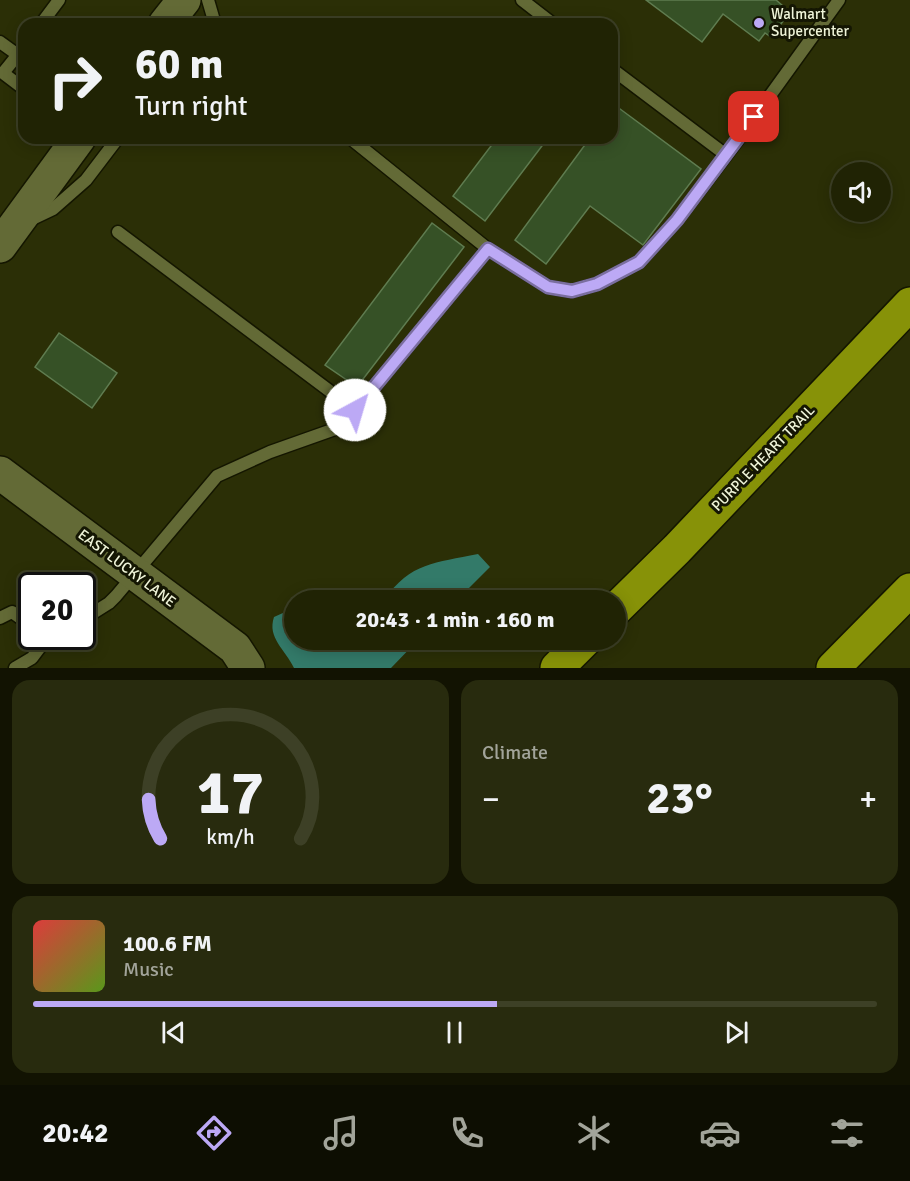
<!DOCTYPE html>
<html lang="en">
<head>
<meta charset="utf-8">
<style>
	:root { --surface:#202304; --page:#282b0e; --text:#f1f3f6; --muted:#a2a49a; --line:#3d4026; --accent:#bca9f5 }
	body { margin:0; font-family:Signika,sans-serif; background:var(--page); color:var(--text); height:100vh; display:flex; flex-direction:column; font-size:22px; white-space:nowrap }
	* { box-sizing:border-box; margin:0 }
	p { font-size:20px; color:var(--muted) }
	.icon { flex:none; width:33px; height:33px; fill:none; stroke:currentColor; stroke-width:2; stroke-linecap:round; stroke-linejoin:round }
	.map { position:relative; height:668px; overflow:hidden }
	.sheet { display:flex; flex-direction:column; gap:12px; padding:12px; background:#121302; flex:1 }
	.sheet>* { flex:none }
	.guide { position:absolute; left:18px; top:18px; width:600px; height:126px; border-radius:18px; box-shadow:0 3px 15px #0003,0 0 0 2px var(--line); background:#202304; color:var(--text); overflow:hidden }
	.buttons { position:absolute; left:831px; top:162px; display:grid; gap:12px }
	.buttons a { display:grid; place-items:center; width:60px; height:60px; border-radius:50%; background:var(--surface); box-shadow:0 3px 15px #0003,0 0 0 2px var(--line); font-size:30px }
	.speed { position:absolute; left:18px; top:572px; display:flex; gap:12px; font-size:30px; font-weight:700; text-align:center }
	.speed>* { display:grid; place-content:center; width:78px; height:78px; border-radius:50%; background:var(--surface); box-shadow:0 3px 15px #0003,0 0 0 2px var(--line); line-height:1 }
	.speed .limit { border:3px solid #111; border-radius:9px; background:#fff; color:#111 }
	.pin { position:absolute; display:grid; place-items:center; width:51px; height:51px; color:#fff; margin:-26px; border-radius:12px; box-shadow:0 3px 9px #0006 }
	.me { position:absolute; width:66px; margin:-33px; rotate:39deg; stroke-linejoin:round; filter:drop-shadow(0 0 4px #0008) }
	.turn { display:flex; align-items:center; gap:21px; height:126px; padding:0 18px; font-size:27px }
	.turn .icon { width:78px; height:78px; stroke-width:2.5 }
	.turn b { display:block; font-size:42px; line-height:51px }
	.big { font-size:45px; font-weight:800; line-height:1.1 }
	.sheet .tile { flex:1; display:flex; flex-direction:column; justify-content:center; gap:9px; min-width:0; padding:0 21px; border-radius:18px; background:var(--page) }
	.sheet .dial { align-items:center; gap:0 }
	.dial svg { height:156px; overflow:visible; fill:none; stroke:var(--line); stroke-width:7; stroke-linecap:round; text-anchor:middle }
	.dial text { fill:var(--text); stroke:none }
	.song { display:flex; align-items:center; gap:18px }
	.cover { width:72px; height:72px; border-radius:9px; background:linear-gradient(135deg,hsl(0 70% 55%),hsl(90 70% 35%)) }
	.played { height:6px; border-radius:3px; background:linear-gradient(90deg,var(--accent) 55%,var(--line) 55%) }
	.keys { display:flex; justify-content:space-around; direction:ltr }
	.heat { display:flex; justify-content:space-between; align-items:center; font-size:33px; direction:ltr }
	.sheet .tiles { flex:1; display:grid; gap:12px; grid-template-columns:1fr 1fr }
	.tile:last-child { grid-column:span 2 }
	.trip { position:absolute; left:284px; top:590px; width:342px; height:60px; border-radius:30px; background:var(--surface); box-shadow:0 3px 15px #0003,0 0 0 2px var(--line); font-weight:800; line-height:60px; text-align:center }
	.tabs { display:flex; height:96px; justify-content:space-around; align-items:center; background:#0d0e02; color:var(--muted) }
	.tabs .icon { width:42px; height:42px }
	.tabs .selected { color:var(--accent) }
	.tabs b { font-size:27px; color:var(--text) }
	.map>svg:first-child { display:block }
	.water { fill:#337a69 }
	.building { fill:#365126; stroke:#5f7c50; stroke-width:1.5 }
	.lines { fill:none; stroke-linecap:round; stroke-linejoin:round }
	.lane-casing { stroke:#141600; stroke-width:15 }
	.secondary-casing { stroke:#141600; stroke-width:36 }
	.highway-casing { stroke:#141600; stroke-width:36 }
	.lane { stroke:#636a36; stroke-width:12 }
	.secondary { stroke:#636a36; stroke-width:33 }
	.highway { stroke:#879208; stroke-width:33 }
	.route-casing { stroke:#7a6e9f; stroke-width:15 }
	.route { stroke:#bca9f5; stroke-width:10 }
	.poi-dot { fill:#bca9f5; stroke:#141603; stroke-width:2 }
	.labels { text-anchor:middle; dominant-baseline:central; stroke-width:6; stroke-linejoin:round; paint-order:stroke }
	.poi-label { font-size:15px; fill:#eff4d8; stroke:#141603; text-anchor:start }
	.street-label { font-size:15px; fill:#eff4d8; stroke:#141603 }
</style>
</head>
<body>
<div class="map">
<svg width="910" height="668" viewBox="0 0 910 668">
	<rect width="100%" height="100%" fill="#2b2f06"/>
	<g class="water">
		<path d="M478,554L490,567L457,600H384C411,562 435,563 478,554Z"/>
		<path d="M294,608V639H326L338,647H352L366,639H419L391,668H294C285,649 267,638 274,617Z"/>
	</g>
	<g class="building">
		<polygon points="646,0 776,0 790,12 771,37 765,33 759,41 723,14 702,42"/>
		<polygon points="612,103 701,169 643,245 590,206 546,264 515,240 590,138 612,138"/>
		<polygon points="497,138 548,138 485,221 453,196"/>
		<polygon points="432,223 464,247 357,387 325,365"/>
		<polygon points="59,333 117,373 92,408 35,367"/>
	</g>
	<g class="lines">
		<g class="lane-casing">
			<g id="lane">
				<polyline points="208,0 215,24"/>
				<polyline points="522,0 553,24"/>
				<polyline points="41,24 59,0"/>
				<polyline points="0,42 18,55"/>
				<polyline points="24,47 3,73 24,89"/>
				<polyline points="612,69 726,155"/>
				<polyline points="350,138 488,249"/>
				<polyline points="32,219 53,209 86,180 118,138"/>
				<polyline points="118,232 355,410"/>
				<polyline points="0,618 12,612 32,626"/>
				<polyline points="82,620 109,603 116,596 217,476 270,452 335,429 355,410 488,249 548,287 572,291 597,284 639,262 677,220 743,133 839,0"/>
				<polyline points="15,668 32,658 47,638"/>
			</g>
		</g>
		<g class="secondary-casing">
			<g id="secondary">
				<polyline points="165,24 184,0"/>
				<polyline points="0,246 79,138"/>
				<polyline points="0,473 235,648 248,668"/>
			</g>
		</g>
		<g class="highway-casing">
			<g id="highway">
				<polyline points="615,610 677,549 910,304"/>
				<polyline points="557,668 586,639"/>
				<polyline points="833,668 910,590"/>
			</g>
		</g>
		<use href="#lane" class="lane"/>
		<use href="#secondary" class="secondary"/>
		<use href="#highway" class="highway"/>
	</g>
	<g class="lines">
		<g class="route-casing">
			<polyline id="route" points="355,410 488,249 548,287 572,291 597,284 639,262 677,220 754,117"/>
		</g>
		<use href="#route" class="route"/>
	</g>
	<circle class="poi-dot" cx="759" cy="23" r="6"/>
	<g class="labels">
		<g class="poi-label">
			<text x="771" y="14">Walmart<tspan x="771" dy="17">Supercenter</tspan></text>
		</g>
		<g class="street-label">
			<text transform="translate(763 458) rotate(-46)">PURPLE HEART TRAIL</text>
			<text transform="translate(127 568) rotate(37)">EAST LUCKY LANE</text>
		</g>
	</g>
</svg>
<div class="buttons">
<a><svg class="icon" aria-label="sound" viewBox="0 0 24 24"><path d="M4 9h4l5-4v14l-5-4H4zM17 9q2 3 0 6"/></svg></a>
</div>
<div class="speed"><div class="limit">20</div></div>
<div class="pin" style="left:754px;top:117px;background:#d93025"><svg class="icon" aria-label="arrive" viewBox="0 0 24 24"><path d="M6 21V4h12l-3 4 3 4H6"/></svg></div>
<svg class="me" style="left:355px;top:410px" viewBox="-20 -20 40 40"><circle r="19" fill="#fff"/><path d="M0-13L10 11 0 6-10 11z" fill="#bca9f5"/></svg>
<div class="trip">20:43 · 1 min · 160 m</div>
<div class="guide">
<div class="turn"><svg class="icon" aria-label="right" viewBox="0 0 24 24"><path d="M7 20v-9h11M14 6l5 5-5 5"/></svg><div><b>60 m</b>Turn right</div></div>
</div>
</div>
<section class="sheet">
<div class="tiles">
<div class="tile dial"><svg viewBox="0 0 100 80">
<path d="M14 69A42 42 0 1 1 86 69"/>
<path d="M14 69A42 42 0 0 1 8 49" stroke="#bca9f5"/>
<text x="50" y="56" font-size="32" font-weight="700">17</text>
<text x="50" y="72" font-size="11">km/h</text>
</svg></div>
<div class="tile"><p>Climate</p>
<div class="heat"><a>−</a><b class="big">23°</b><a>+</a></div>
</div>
<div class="tile">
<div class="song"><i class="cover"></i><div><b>100.6 FM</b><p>Music</p></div></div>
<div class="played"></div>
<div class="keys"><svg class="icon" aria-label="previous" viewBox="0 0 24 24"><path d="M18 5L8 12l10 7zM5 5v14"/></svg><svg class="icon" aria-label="pause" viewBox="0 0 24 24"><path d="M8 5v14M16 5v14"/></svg><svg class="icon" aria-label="next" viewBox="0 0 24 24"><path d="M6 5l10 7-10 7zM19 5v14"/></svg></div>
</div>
</div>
</section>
<nav class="tabs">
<b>20:42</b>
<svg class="icon selected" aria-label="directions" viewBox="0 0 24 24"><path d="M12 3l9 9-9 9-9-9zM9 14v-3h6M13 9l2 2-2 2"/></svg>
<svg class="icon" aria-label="music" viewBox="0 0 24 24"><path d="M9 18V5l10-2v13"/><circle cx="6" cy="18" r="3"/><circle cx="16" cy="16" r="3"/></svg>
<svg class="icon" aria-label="phone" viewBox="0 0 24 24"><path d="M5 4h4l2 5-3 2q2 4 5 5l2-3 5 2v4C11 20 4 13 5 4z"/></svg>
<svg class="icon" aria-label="climate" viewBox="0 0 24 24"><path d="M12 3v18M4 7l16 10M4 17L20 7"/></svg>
<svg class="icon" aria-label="car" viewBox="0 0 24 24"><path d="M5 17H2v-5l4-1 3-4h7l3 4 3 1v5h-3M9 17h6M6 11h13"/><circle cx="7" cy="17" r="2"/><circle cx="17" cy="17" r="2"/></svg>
<svg class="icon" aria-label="filters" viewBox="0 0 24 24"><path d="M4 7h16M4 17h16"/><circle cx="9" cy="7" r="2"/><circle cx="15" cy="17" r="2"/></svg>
</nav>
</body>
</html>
